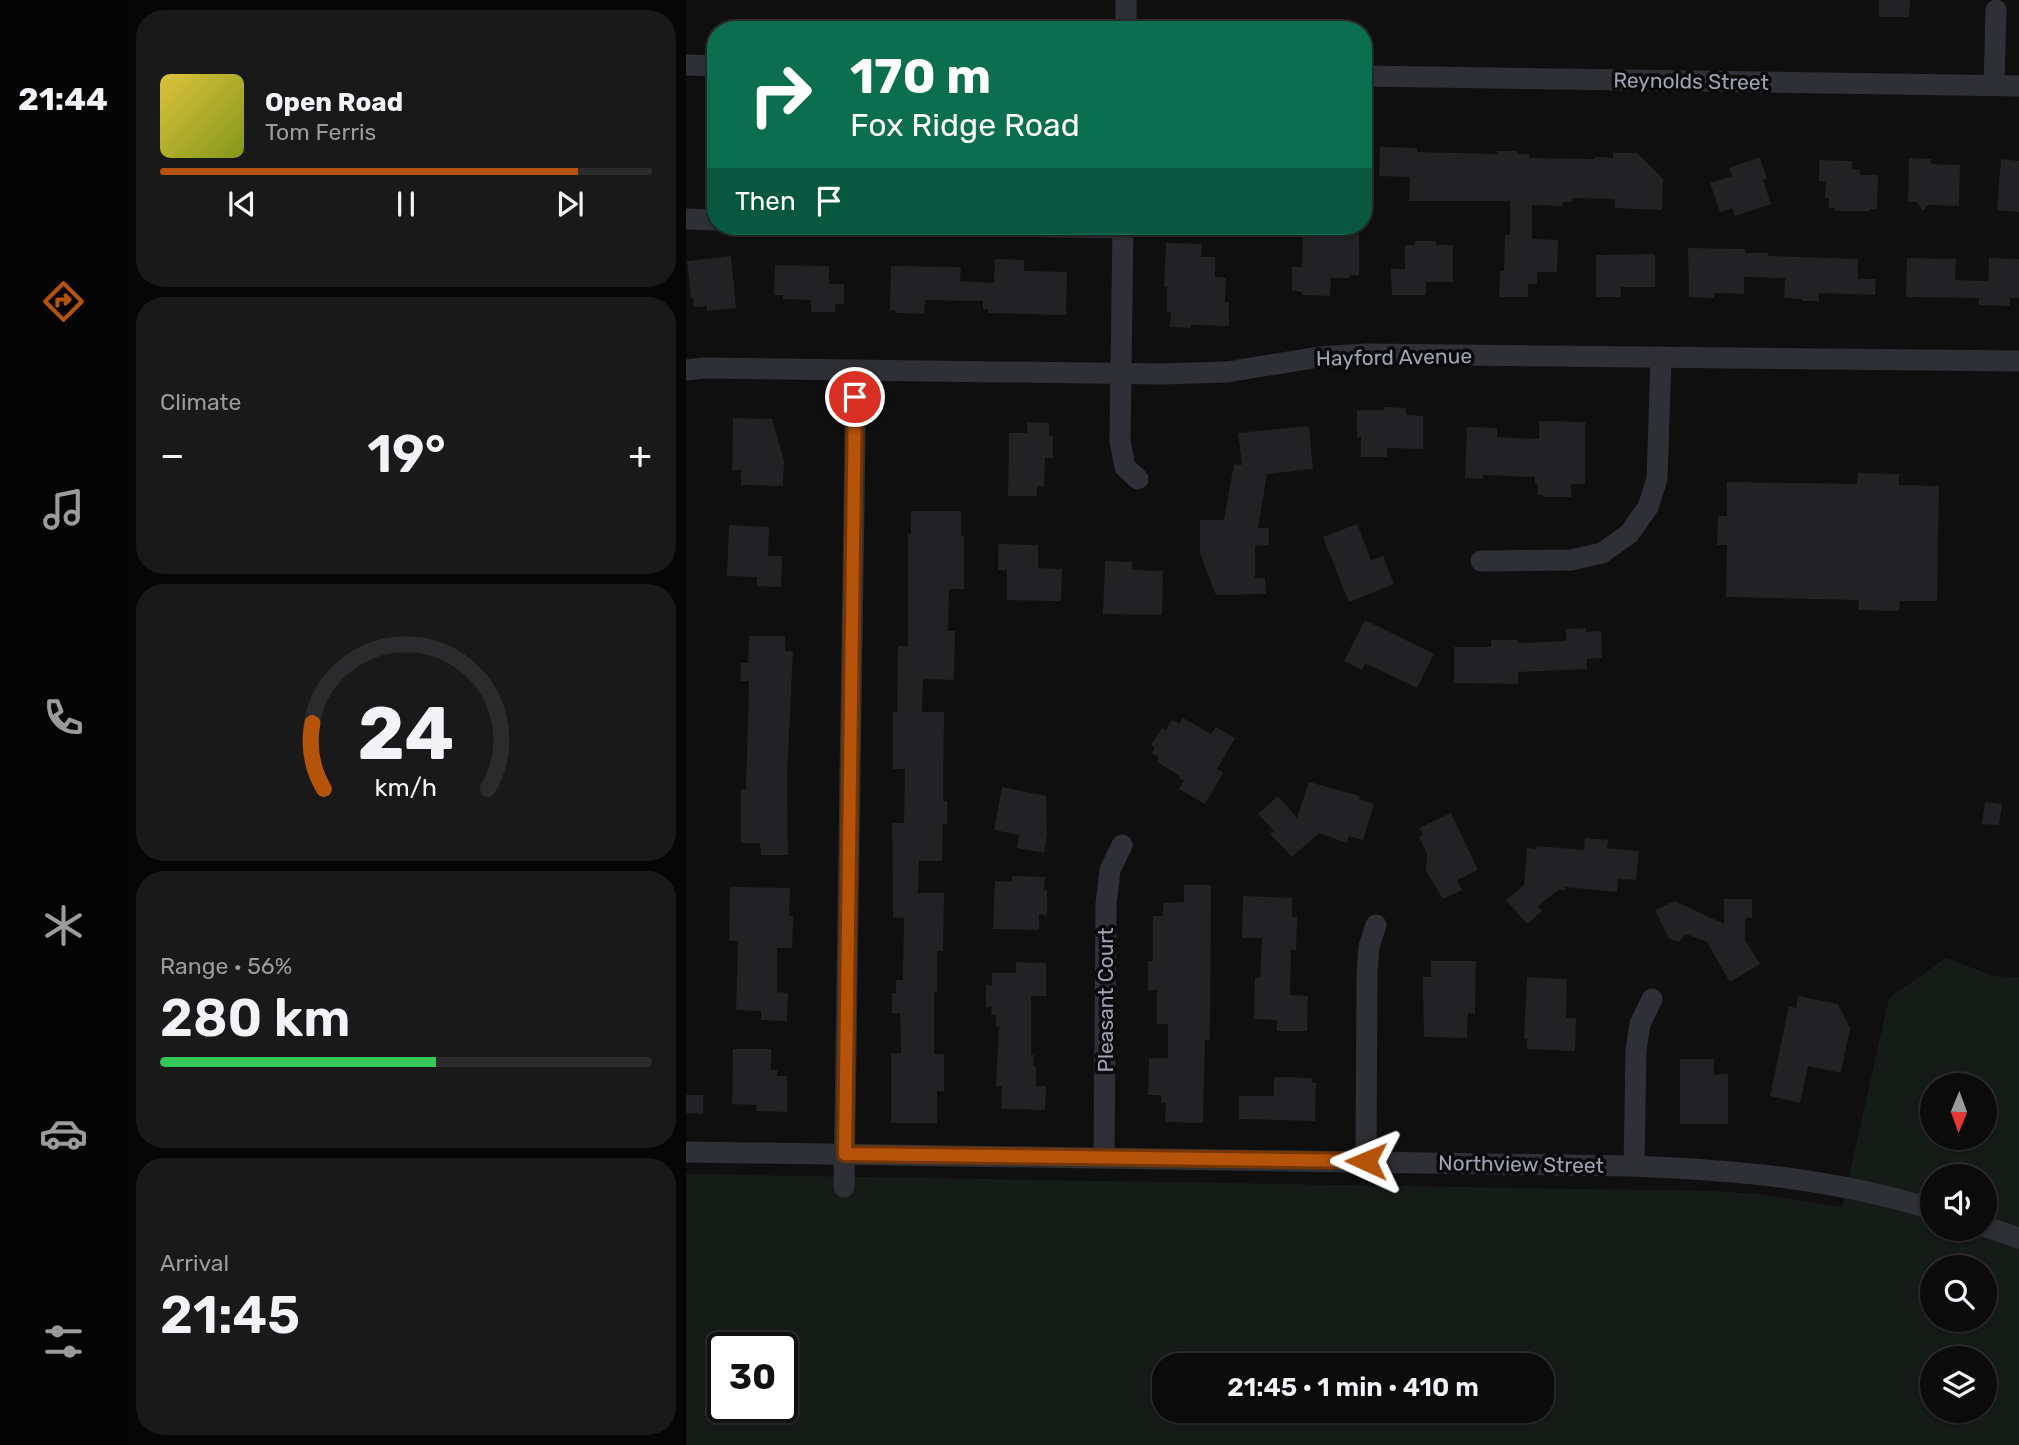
<!DOCTYPE html>
<html lang="en">
<head>
<meta charset="utf-8">
<style>
	:root { --surface:#0b0b0c; --page:#19191a; --text:#f1f3f6; --muted:#9a9b9d; --line:#2b2b2d; --accent:#b45309 }
	body { margin:0; font-family:Rubik,sans-serif; background:var(--page); color:var(--text); height:100vh; display:flex; flex-direction:column; font-size:26px; white-space:nowrap }
	* { box-sizing:border-box; margin:0 }
	p { font-size:23px; color:var(--muted) }
	.icon { flex:none; width:38px; height:38px; fill:none; stroke:currentColor; stroke-width:2; stroke-linecap:round; stroke-linejoin:round }
	.map { position:relative; flex:1; overflow:hidden }
	.sheet { display:flex; flex-direction:column; gap:10px; padding:10px; background:#060607; width:560px }
	.sheet>* { flex:none }
	.guide { position:absolute; left:21px; top:21px; width:665px; height:214px; border-radius:28px; box-shadow:0 2px 5px #0004,0 0 0 2px var(--line); background:#0b6e4f; color:#fff; overflow:hidden }
	.needle { width:46px; rotate:181deg }
	.buttons { position:absolute; left:1234px; top:1073px; display:grid; gap:14px }
	.buttons a { display:grid; place-items:center; width:77px; height:77px; border-radius:50%; background:var(--surface); box-shadow:0 2px 5px #0004,0 0 0 2px var(--line); font-size:35px }
	.speed { position:absolute; left:21px; top:1332px; display:flex; gap:14px; font-size:35px; font-weight:700; text-align:center }
	.speed>* { display:grid; place-content:center; width:91px; height:91px; border-radius:50%; background:var(--surface); box-shadow:0 2px 5px #0004,0 0 0 2px var(--line); line-height:1 }
	.speed .limit { border:4px solid #111; border-radius:10px; background:#fff; color:#111 }
	.pin { position:absolute; display:grid; place-items:center; width:60px; height:60px; color:#fff; margin:-30px; border:4px solid #fff; border-radius:50%; box-shadow:0 2px 7px #0007 }
	.me { position:absolute; width:77px; margin:-38px; rotate:271deg; stroke-linejoin:round; filter:drop-shadow(0 0 5px #0008) }
	.turn { display:flex; align-items:center; gap:24px; height:147px; padding:0 28px; font-size:32px }
	.turn .icon { width:91px; height:91px; stroke-width:2.5 }
	.turn b { display:block; font-size:49px; line-height:60px }
	.then { display:flex; align-items:center; height:66px; padding:0 28px; background:#0003; gap:14px; font-size:26px }
	.big { font-size:52px; font-weight:600; line-height:1.1 }
	.sheet .tile { flex:1; display:flex; flex-direction:column; justify-content:center; gap:10px; min-width:0; padding:0 24px; border-radius:28px; background:var(--page) }
	.sheet .dial { align-items:center; gap:0 }
	.dial svg { height:182px; overflow:visible; fill:none; stroke:var(--line); stroke-width:7; stroke-linecap:round; text-anchor:middle }
	.dial text { fill:var(--text); stroke:none }
	.song { display:flex; align-items:center; gap:21px }
	.cover { width:84px; height:84px; border-radius:10px; background:linear-gradient(135deg,hsl(50 70% 55%),hsl(70 70% 35%)) }
	.played { height:7px; border-radius:4px; background:linear-gradient(90deg,var(--accent) 85%,var(--line) 85%) }
	.keys { display:flex; justify-content:space-around; direction:ltr }
	.heat { display:flex; justify-content:space-between; align-items:center; font-size:38px; direction:ltr }
	.charge { height:10px; border-radius:5px; background:linear-gradient(90deg,#34c759 56%,var(--line) 0) }
	.trip { position:absolute; left:466px; top:1353px; width:402px; height:70px; border-radius:28px; background:var(--surface); box-shadow:0 2px 5px #0004,0 0 0 2px var(--line); font-weight:600; line-height:70px; text-align:center }
	main { display:flex; flex:1; min-height:0 }
	.menu { display:flex; flex-direction:column; width:126px; justify-content:space-around; align-items:center; background:#040405; color:var(--muted) }
	.menu .icon { width:49px; height:49px }
	.menu .on { color:var(--accent) }
	.menu b { font-size:32px; color:var(--text) }
	.map>svg:first-child { display:block }
	.green { fill:#151b16; fill-rule:evenodd }
	.building { fill:#222224 }
	.lines { fill:none; stroke-linecap:round; stroke-linejoin:round }
	.minor { stroke:#2f3035; stroke-width:21 }
	.route-casing { stroke:#753606; stroke-width:18 }
	.route { stroke:#b45309; stroke-width:12 }
	.labels { text-anchor:middle; dominant-baseline:central; stroke-width:7; stroke-linejoin:round; paint-order:stroke }
	.street-label { font-size:21px; fill:#9ea3b3; stroke:#0a0a0b }
</style>
</head>
<body>
<main>
<nav class="menu">
<b>21:44</b>
<svg class="icon on" aria-label="directions" viewBox="0 0 24 24"><path d="M12 3l9 9-9 9-9-9zM9 14v-3h6M13 9l2 2-2 2"/></svg>
<svg class="icon" aria-label="music" viewBox="0 0 24 24"><path d="M9 18V5l10-2v13"/><circle cx="6" cy="18" r="3"/><circle cx="16" cy="16" r="3"/></svg>
<svg class="icon" aria-label="phone" viewBox="0 0 24 24"><path d="M5 4h4l2 5-3 2q2 4 5 5l2-3 5 2v4C11 20 4 13 5 4z"/></svg>
<svg class="icon" aria-label="climate" viewBox="0 0 24 24"><path d="M12 3v18M4 7l16 10M4 17L20 7"/></svg>
<svg class="icon" aria-label="car" viewBox="0 0 24 24"><path d="M5 17H2v-5l4-1 3-4h7l3 4 3 1v5h-3M9 17h6M6 11h13"/><circle cx="7" cy="17" r="2"/><circle cx="17" cy="17" r="2"/></svg>
<svg class="icon" aria-label="filters" viewBox="0 0 24 24"><path d="M4 7h16M4 17h16"/><circle cx="9" cy="7" r="2"/><circle cx="15" cy="17" r="2"/></svg>
</nav>
<section class="sheet">
<div class="tile">
<div class="song"><i class="cover"></i><div><b>Open Road</b><p>Tom Ferris</p></div></div>
<div class="played"></div>
<div class="keys"><svg class="icon" aria-label="previous" viewBox="0 0 24 24"><path d="M18 5L8 12l10 7zM5 5v14"/></svg><svg class="icon" aria-label="pause" viewBox="0 0 24 24"><path d="M8 5v14M16 5v14"/></svg><svg class="icon" aria-label="next" viewBox="0 0 24 24"><path d="M6 5l10 7-10 7zM19 5v14"/></svg></div>
</div>
<div class="tile"><p>Climate</p>
<div class="heat"><a>−</a><b class="big">19°</b><a>+</a></div>
</div>
<div class="tile dial"><svg viewBox="0 0 100 80">
<path d="M14 69A42 42 0 1 1 86 69"/>
<path d="M14 69A42 42 0 0 1 9 40" stroke="#b45309"/>
<text x="50" y="56" font-size="32" font-weight="700">24</text>
<text x="50" y="72" font-size="11">km/h</text>
</svg></div>
<div class="tile"><p>Range · 56%</p><b class="big">280 km</b><div class="charge"></div></div>
<div class="tile"><p>Arrival</p><b class="big">21:45</b></div>
</section>
<div class="map">
<svg width="1333" height="1445" viewBox="0 0 1333 1445">
	<rect width="100%" height="100%" fill="#0f0f10"/>
	<path class="green" d="M1260,958L1308,976L1333,977V1445H0V1174L1026,1191L1072,1194L1156,1207L1203,998ZM1246,1085H1298V1138H1246ZM1246,1176H1298V1228H1246ZM1246,1267H1298V1320H1246ZM37,1348H96V1407H37ZM1246,1358H1298V1410H1246ZM478,1365H856V1410H478Z"/>
	<g class="building">
		<polygon points="1193,0 1224,0 1223,17 1193,17"/>
		<polygon points="694,147 731,148 731,152 811,154 811,151 831,151 831,154 843,154 843,158 909,159 909,157 927,158 927,153 951,153 977,179 976,210 929,208 929,199 886,198 886,202 877,202 877,206 846,205 846,239 872,240 871,272 851,272 851,284 842,284 842,297 813,297 814,271 818,271 819,235 824,235 824,201 723,201 724,177 693,176"/>
		<polygon points="1074,157 1081,179 1077,180 1085,204 1049,216 1046,208 1034,212 1024,183 1046,176 1043,168"/>
		<polygon points="1223,158 1245,159 1245,164 1274,165 1273,206 1242,205 1237,211 1231,202 1222,202"/>
		<polygon points="1315,159 1333,161 1333,212 1311,210"/>
		<polygon points="1133,160 1166,161 1166,169 1174,170 1174,175 1192,175 1191,209 1184,209 1184,211 1149,211 1149,208 1143,208 1143,198 1139,198 1140,181 1133,181"/>
		<polygon points="617,233 673,234 673,275 664,275 664,278 645,278 644,296 616,295 616,292 606,291 606,267 616,267"/>
		<polygon points="729,241 750,241 750,245 767,245 767,282 740,282 740,295 706,295 705,269 719,269 719,245 729,245"/>
		<polygon points="480,243 516,244 515,257 529,257 529,277 540,278 539,302 543,302 543,326 505,325 505,328 484,327 485,312 481,311 481,287 478,287"/>
		<polygon points="1002,248 1059,249 1059,253 1082,253 1082,256 1172,259 1172,279 1190,279 1189,295 1133,293 1133,301 1116,301 1116,299 1098,298 1099,278 1058,277 1058,294 1028,293 1028,298 1003,297"/>
		<polygon points="969,254 969,287 935,287 935,297 910,297 910,255"/>
		<polygon points="45,256 50,308 21,311 21,306 8,307 7,297 5,298 1,261"/>
		<polygon points="1221,258 1270,259 1269,280 1302,281 1303,258 1333,259 1333,298 1324,298 1324,306 1293,305 1293,298 1220,297"/>
		<polygon points="309,259 338,260 338,271 381,272 380,315 302,313 302,309 297,309 297,301 239,300 238,314 209,313 210,311 204,310 205,266 275,267 274,281 308,283"/>
		<polygon points="89,265 143,266 143,284 158,284 158,304 149,304 149,312 125,312 125,300 97,299 97,295 88,295"/>
		<polygon points="698,407 720,408 720,415 737,416 737,449 701,448 701,457 675,457 675,437 671,437 671,410 698,410"/>
		<polygon points="47,418 86,419 98,461 97,486 55,485 55,470 46,470"/>
		<polygon points="853,421 899,422 899,484 885,484 885,497 857,497 857,495 852,495 852,484 849,484 849,477 797,475 797,479 779,478 781,427 811,428 811,437 853,439"/>
		<polygon points="341,422 363,423 363,436 367,436 367,458 359,458 358,486 351,486 351,496 322,496 323,433 341,433"/>
		<polygon points="623,426 627,469 581,474 572,528 583,528 583,545 569,546 569,578 579,578 580,594 530,595 514,553 514,520 538,520 548,464 556,465 552,433"/>
		<polygon points="1172,473 1213,474 1213,485 1253,486 1251,601 1214,601 1213,611 1172,610 1173,600 1040,597 1041,545 1031,545 1032,516 1041,516 1041,482 1171,484"/>
		<polygon points="225,511 275,511 275,536 278,536 278,589 263,589 262,631 269,631 268,680 237,679 236,712 258,712 257,801 261,801 261,824 257,824 256,861 233,861 232,893 258,893 257,951 251,951 251,992 248,992 248,1054 258,1054 258,1091 251,1091 251,1123 205,1123 205,1053 215,1053 214,1013 206,1013 206,993 210,993 210,980 217,980 218,918 207,917 206,823 218,823 219,769 207,769 207,712 211,712 212,646 222,646 222,534 225,534"/>
		<polygon points="671,524 685,560 697,556 708,584 663,602 637,537"/>
		<polygon points="43,525 83,527 82,556 96,556 95,587 71,586 71,577 41,576"/>
		<polygon points="312,544 352,545 352,568 376,569 375,601 321,600 321,570 312,570"/>
		<polygon points="419,561 446,562 446,570 477,571 476,615 417,614"/>
		<polygon points="679,620 748,654 731,688 679,663 676,670 658,661"/>
		<polygon points="900,628 900,632 915,631 916,658 901,659 901,669 832,672 832,684 768,683 768,647 805,647 805,640 832,640 832,643 880,641 880,629"/>
		<polygon points="63,636 99,636 99,651 107,651 101,776 102,855 75,855 74,843 55,843 55,790 60,789 63,681 54,681 55,663 62,663"/>
		<polygon points="497,718 525,734 530,727 549,738 531,769 537,773 519,804 493,789 498,781 493,778 494,776 471,762 473,758 466,753 469,747 465,745 476,728 480,730 486,720 493,724"/>
		<polygon points="623,782 674,796 673,799 688,804 677,840 663,836 661,843 633,833 606,857 584,834 588,831 572,814 592,796 611,818"/>
		<polygon points="316,787 360,796 361,834 358,853 331,848 333,835 308,830"/>
		<polygon points="1299,802 1316,804 1313,825 1296,824"/>
		<polygon points="765,813 792,870 771,880 776,890 757,899 740,871 741,854 733,837 737,835 733,828"/>
		<polygon points="899,838 922,840 921,848 953,851 950,880 932,879 931,892 879,887 879,890 872,890 852,906 856,911 841,924 820,900 838,885 841,848 850,849 850,846 898,850"/>
		<polygon points="326,876 359,877 358,890 361,890 361,915 353,914 353,930 307,929 309,881 326,882"/>
		<polygon points="498,885 525,885 524,1040 519,1040 517,1123 479,1122 480,1103 475,1103 475,1095 462,1095 463,1058 482,1058 482,1024 471,1024 471,990 462,990 462,961 467,961 467,916 477,916 477,903 498,902"/>
		<polygon points="44,887 104,888 103,916 107,916 106,948 91,948 91,992 102,993 101,1021 75,1020 75,1011 50,1010 52,941 43,941"/>
		<polygon points="557,896 606,898 606,917 611,917 610,950 605,950 604,995 622,996 621,1031 591,1031 591,1020 568,1019 569,978 574,978 576,938 556,938"/>
		<polygon points="1038,899 1066,899 1066,918 1059,918 1059,940 1074,964 1044,982 1021,942 1000,934 993,942 983,939 969,910 989,901 1038,924"/>
		<polygon points="745,961 790,961 789,1014 782,1013 781,1038 738,1037 737,977 745,977"/>
		<polygon points="330,962 360,963 360,996 345,996 345,1055 348,1055 347,1066 350,1066 350,1086 360,1086 359,1110 315,1109 316,1086 310,1086 313,1027 310,1027 310,1015 305,1015 306,1007 300,1007 300,985 306,985 306,973 330,973"/>
		<polygon points="841,977 881,979 880,1018 890,1018 889,1051 841,1049 841,1039 838,1039"/>
		<polygon points="1112,996 1152,1004 1164,1028 1155,1073 1122,1066 1114,1103 1084,1096 1103,1006 1110,1008"/>
		<polygon points="47,1049 85,1049 85,1070 91,1070 91,1076 101,1076 101,1112 70,1111 71,1105 46,1104"/>
		<polygon points="994,1059 1028,1059 1028,1075 1042,1074 1042,1124 994,1124"/>
		<polygon points="588,1077 626,1078 626,1083 630,1083 629,1121 553,1119 553,1096 588,1096"/>
		<polygon points="0,1095 17,1095 17,1114 0,1113"/>
	</g>
	<g class="lines">
		<g class="minor">
			<polyline points="440,30 440,0"/>
			<polyline points="0,65 30,66"/>
			<polyline points="677,76 1333,86"/>
			<polyline points="1308,85 1310,10"/>
			<polyline points="0,219 30,220"/>
			<polyline points="312,226 437,228"/>
			<polyline points="437,226 434,441 439,467 452,479"/>
			<polyline points="0,370 17,368 475,374 541,372 633,357 681,354 1333,361"/>
			<polyline points="795,561 885,560 916,553 943,534 962,507 971,479 975,357"/>
			<path d="M0,1152L948,1166C1050,1170 1149,1179 1246,1209"/>
			<polyline points="418,1158 420,904 424,870 436,845"/>
			<polyline points="680,1162 681,973 683,947 690,925"/>
			<polyline points="948,1166 950,1051 954,1024 966,999"/>
			<polyline points="158,1187 170,370"/>
			<polyline points="1298,1226 1333,1238"/>
		</g>
	</g>
	<g class="lines">
		<g class="route-casing">
			<polyline id="route" points="169,397 159,1154 680,1161"/>
		</g>
		<use href="#route" class="route"/>
	</g>
	<g class="labels">
		<g class="street-label">
			<text transform="translate(1005 81) rotate(1)">Reynolds Street</text>
			<text transform="translate(708 357) rotate(-1)">Hayford Avenue</text>
			<text transform="translate(419 1000) rotate(-90)">Pleasant Court</text>
			<text transform="translate(835 1164) rotate(1)">Northview Street</text>
		</g>
	</g>
</svg>
<div class="buttons">
<a><svg class="needle" viewBox="-14 -14 28 28"><path d="M0-13l5 13h-10z" fill="#e53935"/><path d="M0 13l5-13h-10z" fill="#9a9b9d"/></svg></a>
<a><svg class="icon" aria-label="sound" viewBox="0 0 24 24"><path d="M4 9h4l5-4v14l-5-4H4zM17 9q2 3 0 6"/></svg></a>
<a><svg class="icon" aria-label="search" viewBox="0 0 24 24"><circle cx="10" cy="10" r="6"/><path d="M15 15l6 6"/></svg></a>
<a><svg class="icon" aria-label="layers" viewBox="0 0 24 24"><path d="M12 4l9 5-9 5-9-5zM3 14l9 5 9-5"/></svg></a>
</div>
<div class="speed"><div class="limit">30</div></div>
<div class="pin" style="left:169px;top:397px;background:#d93025"><svg class="icon" aria-label="arrive" viewBox="0 0 24 24"><path d="M6 21V4h12l-3 4 3 4H6"/></svg></div>
<svg class="me" style="left:680px;top:1161px" viewBox="-20 -20 40 40"><path d="M0-17L14 15 0 8-14 15z" fill="#b45309" stroke="#fff" stroke-width="4"/></svg>
<div class="trip">21:45 · 1 min · 410 m</div>
<div class="guide">
<div class="turn"><svg class="icon" aria-label="right" viewBox="0 0 24 24"><path d="M7 20v-9h11M14 6l5 5-5 5"/></svg><div><b>170 m</b>Fox Ridge Road</div></div>
<div class="then">Then<svg class="icon" aria-label="arrive" viewBox="0 0 24 24"><path d="M6 21V4h12l-3 4 3 4H6"/></svg></div>
</div>
</div>
</main>
</body>
</html>
